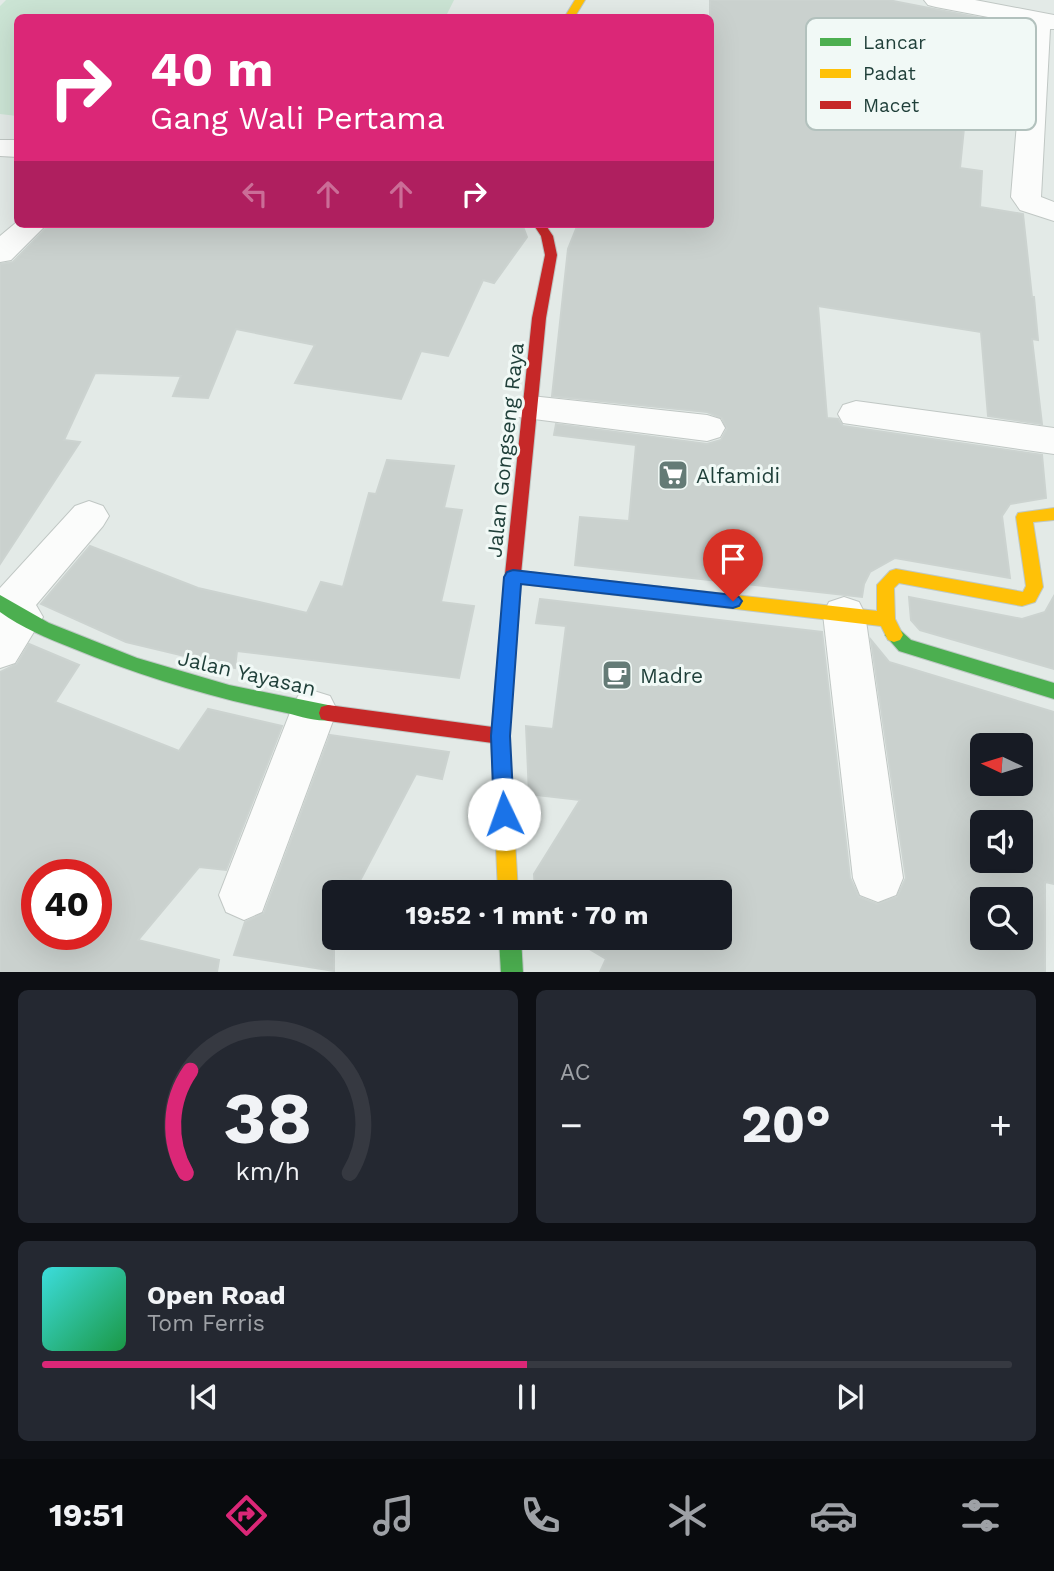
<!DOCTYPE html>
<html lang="id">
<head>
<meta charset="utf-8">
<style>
	:root { --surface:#171b24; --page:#242831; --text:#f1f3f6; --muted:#9ea1a6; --line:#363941; --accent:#db2777 }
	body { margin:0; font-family:"Work Sans",sans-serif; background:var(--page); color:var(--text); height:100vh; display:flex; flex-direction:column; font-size:26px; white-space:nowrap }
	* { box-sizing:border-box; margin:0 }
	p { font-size:23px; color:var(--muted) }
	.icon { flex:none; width:38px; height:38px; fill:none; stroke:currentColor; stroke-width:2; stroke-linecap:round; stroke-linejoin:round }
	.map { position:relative; height:972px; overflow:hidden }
	.side { display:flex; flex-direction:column; gap:18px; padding:18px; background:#0d0f14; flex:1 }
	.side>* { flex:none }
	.guide { position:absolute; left:14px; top:14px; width:700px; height:214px; border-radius:10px; box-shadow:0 7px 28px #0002; background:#db2777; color:#fff; overflow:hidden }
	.needle { width:46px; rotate:274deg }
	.tools { position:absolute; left:970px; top:733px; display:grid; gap:14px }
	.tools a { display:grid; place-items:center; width:63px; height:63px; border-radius:10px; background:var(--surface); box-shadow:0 7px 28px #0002; font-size:35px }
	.speed { position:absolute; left:21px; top:859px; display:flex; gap:14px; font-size:35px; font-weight:700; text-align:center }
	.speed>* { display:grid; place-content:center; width:91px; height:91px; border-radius:50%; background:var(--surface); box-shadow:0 7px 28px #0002; line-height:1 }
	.speed .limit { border:10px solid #d22; background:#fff; color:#111 }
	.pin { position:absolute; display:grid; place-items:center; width:60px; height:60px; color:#fff; margin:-72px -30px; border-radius:50% 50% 50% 0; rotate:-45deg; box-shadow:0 0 7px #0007 }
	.pin .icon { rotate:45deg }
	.me { position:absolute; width:77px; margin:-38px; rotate:357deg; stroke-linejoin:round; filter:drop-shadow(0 0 5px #0008) }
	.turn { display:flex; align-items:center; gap:24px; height:147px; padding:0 21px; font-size:32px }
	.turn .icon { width:91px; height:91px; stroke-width:2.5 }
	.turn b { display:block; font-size:49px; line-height:60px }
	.lanes { display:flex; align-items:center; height:66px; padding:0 21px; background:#0003; justify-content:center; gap:35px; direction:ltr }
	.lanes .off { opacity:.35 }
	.big { font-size:52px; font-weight:700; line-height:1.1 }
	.side .tile { flex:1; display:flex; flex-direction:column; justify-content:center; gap:10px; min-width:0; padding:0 24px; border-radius:10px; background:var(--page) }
	.side .dial { align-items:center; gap:0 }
	.dial svg { height:182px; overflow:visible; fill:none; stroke:var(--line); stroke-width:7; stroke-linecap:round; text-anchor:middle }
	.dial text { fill:var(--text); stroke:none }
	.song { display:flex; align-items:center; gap:21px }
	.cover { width:84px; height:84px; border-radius:10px; background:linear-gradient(135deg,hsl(180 70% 55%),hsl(140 70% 35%)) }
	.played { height:7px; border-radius:4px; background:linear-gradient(90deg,var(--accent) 50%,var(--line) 50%) }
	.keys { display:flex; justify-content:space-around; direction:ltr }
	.heat { display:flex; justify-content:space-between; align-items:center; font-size:38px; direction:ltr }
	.side .tiles { flex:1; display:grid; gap:18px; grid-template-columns:1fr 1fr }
	.tile:last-child { grid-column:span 2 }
	.trip { position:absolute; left:322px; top:880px; width:410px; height:70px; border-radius:10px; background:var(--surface); box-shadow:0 7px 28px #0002; font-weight:700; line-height:70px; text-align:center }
	.menu { display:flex; height:112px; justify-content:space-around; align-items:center; background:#090b0e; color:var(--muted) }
	.menu .icon { width:49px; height:49px }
	.menu .current { color:var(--accent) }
	.menu b { font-size:32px; color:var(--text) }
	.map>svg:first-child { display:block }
	.green { fill:#cbe4d4 }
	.building { fill:#cad1ce; stroke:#ccd3d0; stroke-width:2; fill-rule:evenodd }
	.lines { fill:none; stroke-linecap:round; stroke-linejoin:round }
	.street-casing { stroke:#c0c7c4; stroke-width:2 }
	.fast-casing { stroke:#bec8c5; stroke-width:2 }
	.slow-casing { stroke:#bec8c5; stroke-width:2 }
	.jam-casing { stroke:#bec8c5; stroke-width:2 }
	.street { fill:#fbfcfb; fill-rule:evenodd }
	.fast { fill:#4caf50; fill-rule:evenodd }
	.slow { fill:#ffc107; fill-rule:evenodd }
	.jam { fill:#c62828; fill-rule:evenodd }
	.route { fill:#1a73e8; stroke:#114b97; stroke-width:2 }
	.labels { text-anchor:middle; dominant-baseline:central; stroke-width:6; stroke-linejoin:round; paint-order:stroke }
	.street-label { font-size:21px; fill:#1f3f39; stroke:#f1f9f6 }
	.poi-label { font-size:21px; fill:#1f3f39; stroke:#f1f9f6; text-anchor:start }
	.key { fill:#f1f9f6; stroke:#b2c1bd; stroke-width:2 }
	.key-label { font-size:19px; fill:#1f3f39 }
</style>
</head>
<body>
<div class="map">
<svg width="1054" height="973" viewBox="0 0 1054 973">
	<rect width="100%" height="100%" fill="#e3eae7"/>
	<polygon class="green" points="6,0 454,0 445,18 18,18 17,116 0,114 0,6"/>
	<g class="building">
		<polygon points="710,0 888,0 991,20 964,128 960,168 982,171 980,207 1023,214 1032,297 1034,297 1038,340 1032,339 1042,424 988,416 981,332 818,306 827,418 838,419 843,426 1042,455 1046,498 1010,504 1002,516 1010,578 895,558 870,572 864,584 862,597 575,565 580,517 629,521 636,445 554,435 556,424 707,444 721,440 727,429 722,418 707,412 552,396 568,249 578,224 710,224"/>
		<polygon points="50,224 522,224 527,237 494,283 483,280 448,356 421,351 401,399 295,383 315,345 236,329 208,398 173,396 181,376 95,373 64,440 80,442 0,564 0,264 13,262"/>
		<polygon points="387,460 454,466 444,508 462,510 441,602 474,606 459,678 237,651 235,668 126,642 41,604 90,546 198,588 307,613 321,582 343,587 369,493 376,494"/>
		<polygon points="1054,596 1054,669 920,630 911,620 909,597 1022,619 1045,612"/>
		<path d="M540,599L822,632L850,878L859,897L877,904L897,897L906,878L871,640L889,662L1054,712V884L1045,882V972H600L606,959L571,938H719V892H535L534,874L580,800L529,794L526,726L553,729L566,626L536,623ZM982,746H1020V784H982ZM982,822H1020V861H982ZM982,900H1020V938H982Z"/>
		<path d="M29,644L79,665L55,702L179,751L208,709L282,726L226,870L199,867L138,940L219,960L217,972H0V672L17,664ZM37,875H96V934H37Z"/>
		<polygon points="330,735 449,752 442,779 416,774 354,892 334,892 334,971 234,955 245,922 264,913"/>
	</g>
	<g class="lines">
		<g class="street-casing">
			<g id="street">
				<polygon points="924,0 975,0 1054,15 1054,29 1050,29 1041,197 1054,202 1054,221 1020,210 1011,197 1025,24 936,7 928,5"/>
				<polygon points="0,140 18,140 18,157 0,156"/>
				<polygon points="18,221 18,224 47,224 11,260 0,262 0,236"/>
				<polygon points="531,396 707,415 720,419 725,428 720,437 707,441 518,417 513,408 518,399"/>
				<polygon points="856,401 1054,428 1054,454 843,423 838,414 843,405"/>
				<polygon points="89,501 103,506 109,516 103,526 36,605 43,617 15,663 0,668 0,588 75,506"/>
				<polygon points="844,597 859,602 865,614 903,878 896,895 878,902 860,895 853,878 823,614 829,602"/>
				<polygon points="314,691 330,696 337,710 262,912 244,920 226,912 219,895 291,710 298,696"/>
			</g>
		</g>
		<g class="fast-casing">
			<g id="fast">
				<path d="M0,595L49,623L137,658L229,685L328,705L335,707L337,713L335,719C320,724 297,715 282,712C210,697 140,676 72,648C47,638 22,628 0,612Z"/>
				<polygon points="894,628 900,630 911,640 1054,683 1054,699 899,651 885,635 888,630"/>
				<polygon points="499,938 521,938 523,973 501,973"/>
			</g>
		</g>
		<g class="slow-casing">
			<g id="slow">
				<polygon points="575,0 585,0 574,18 564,18"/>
				<polygon points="1054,508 1054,520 1033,522 1043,587 1035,602 1022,606 899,583 894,588 895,619 903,635 900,640 894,642 888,640 881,626 521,584 509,736 518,892 498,892 491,736 505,574 507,569 513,567 520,571 877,611 877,585 890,571 896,569 1023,592 1026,586 1016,517 1018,513"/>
			</g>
		</g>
		<g class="jam-casing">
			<g id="jam">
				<polygon points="533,224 545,224 553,236 557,255 546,318 521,574 519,579 507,579 505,574 532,318 545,255 541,236"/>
				<polygon points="328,705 500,728 507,730 509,736 507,742 500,744 328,721 321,719 319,713 321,707"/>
			</g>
		</g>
		<use href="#street" class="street"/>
		<use href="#fast" class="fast"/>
		<use href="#slow" class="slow"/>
		<use href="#jam" class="jam"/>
	</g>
	<polygon class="route" points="513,570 733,595 739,597 742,601 739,606 733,608 521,584 510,736 514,814 511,821 504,823 497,821 494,814 491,736 504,577 507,572"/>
	<defs>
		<g id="supermarket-square" transform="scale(1.575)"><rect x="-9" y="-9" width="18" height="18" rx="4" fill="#647b76" stroke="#f1f9f6"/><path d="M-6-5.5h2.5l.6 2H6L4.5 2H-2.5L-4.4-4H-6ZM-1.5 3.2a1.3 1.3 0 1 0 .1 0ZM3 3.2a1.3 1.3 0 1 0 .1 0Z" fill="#fff"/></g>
		<g id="cafe-square" transform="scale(1.575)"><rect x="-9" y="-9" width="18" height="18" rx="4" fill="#647b76" stroke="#f1f9f6"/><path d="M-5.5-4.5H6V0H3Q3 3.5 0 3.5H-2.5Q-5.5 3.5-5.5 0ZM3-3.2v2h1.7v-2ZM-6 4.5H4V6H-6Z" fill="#fff"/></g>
	</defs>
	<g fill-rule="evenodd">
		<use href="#supermarket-square" x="673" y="475"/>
		<use href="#cafe-square" x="617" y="675"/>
	</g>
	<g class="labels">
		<g class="street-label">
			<text transform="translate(505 450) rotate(-84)">Jalan Gongseng Raya</text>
			<text transform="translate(247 673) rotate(13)">Jalan Yayasan</text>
		</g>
		<g class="poi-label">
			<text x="696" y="475">Alfamidi</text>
			<text x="640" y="675">Madre</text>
		</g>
	</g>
	<rect x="806" y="18" width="230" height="112" rx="10" class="key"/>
	<rect x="820" y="38" width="31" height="8" fill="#4caf50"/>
	<rect x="820" y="69" width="31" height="9" fill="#ffc107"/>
	<rect x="820" y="101" width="31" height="8" fill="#c62828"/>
	<g class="key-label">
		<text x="863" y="49">Lancar</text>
		<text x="863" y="80">Padat</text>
		<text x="863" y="112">Macet</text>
	</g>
</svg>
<div class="tools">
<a><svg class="needle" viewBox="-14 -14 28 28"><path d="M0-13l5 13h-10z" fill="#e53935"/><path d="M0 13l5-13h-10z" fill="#9ea1a6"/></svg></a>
<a><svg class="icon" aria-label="sound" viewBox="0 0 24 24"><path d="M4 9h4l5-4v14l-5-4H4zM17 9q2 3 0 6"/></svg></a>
<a><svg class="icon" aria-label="search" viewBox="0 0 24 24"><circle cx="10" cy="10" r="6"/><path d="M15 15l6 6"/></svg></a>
</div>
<div class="speed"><div class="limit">40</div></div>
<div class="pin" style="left:733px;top:601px;background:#d93025"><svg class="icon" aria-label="arrive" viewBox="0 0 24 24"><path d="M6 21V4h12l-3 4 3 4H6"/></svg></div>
<svg class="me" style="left:504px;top:814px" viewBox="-20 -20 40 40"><circle r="19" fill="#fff"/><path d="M0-13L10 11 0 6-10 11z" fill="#1a73e8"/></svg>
<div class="trip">19:52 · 1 mnt · 70 m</div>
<div class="guide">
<div class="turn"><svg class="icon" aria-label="right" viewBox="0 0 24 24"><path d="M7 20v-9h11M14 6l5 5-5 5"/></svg><div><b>40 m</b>Gang Wali Pertama</div></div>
<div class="lanes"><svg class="icon off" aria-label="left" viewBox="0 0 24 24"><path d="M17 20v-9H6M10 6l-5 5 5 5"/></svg><svg class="icon off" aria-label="ahead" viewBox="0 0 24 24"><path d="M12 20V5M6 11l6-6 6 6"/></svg><svg class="icon off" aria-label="ahead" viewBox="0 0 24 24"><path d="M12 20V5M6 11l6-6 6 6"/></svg><svg class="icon" aria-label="right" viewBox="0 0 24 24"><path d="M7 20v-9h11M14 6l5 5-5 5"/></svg></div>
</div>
</div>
<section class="side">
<div class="tiles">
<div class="tile dial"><svg viewBox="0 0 100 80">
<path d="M14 69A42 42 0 1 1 86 69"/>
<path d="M14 69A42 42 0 0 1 16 24" stroke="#db2777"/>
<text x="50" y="56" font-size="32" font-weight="700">38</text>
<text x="50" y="72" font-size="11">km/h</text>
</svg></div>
<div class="tile"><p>AC</p>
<div class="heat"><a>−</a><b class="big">20°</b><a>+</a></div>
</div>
<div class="tile">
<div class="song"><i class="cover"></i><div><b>Open Road</b><p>Tom Ferris</p></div></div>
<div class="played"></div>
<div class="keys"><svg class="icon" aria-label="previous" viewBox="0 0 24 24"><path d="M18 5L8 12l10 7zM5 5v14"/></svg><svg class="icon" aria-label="pause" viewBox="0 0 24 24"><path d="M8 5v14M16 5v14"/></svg><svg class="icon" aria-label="next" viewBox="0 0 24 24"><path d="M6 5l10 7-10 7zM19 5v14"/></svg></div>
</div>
</div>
</section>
<nav class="menu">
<b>19:51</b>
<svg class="icon current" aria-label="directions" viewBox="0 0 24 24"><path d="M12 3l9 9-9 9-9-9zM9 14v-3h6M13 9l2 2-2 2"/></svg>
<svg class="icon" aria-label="music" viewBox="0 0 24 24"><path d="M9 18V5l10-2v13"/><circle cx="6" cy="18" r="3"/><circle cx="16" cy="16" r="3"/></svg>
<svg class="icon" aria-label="phone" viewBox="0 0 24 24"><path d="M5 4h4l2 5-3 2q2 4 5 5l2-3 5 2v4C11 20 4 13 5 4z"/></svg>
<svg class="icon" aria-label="climate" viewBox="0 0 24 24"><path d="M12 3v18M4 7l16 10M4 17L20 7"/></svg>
<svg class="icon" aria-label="car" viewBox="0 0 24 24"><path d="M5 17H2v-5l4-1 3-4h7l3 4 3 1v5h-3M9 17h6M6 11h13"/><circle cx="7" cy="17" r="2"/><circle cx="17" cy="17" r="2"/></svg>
<svg class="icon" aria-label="filters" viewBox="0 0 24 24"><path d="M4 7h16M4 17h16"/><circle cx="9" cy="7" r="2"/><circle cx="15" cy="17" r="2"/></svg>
</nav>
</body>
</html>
